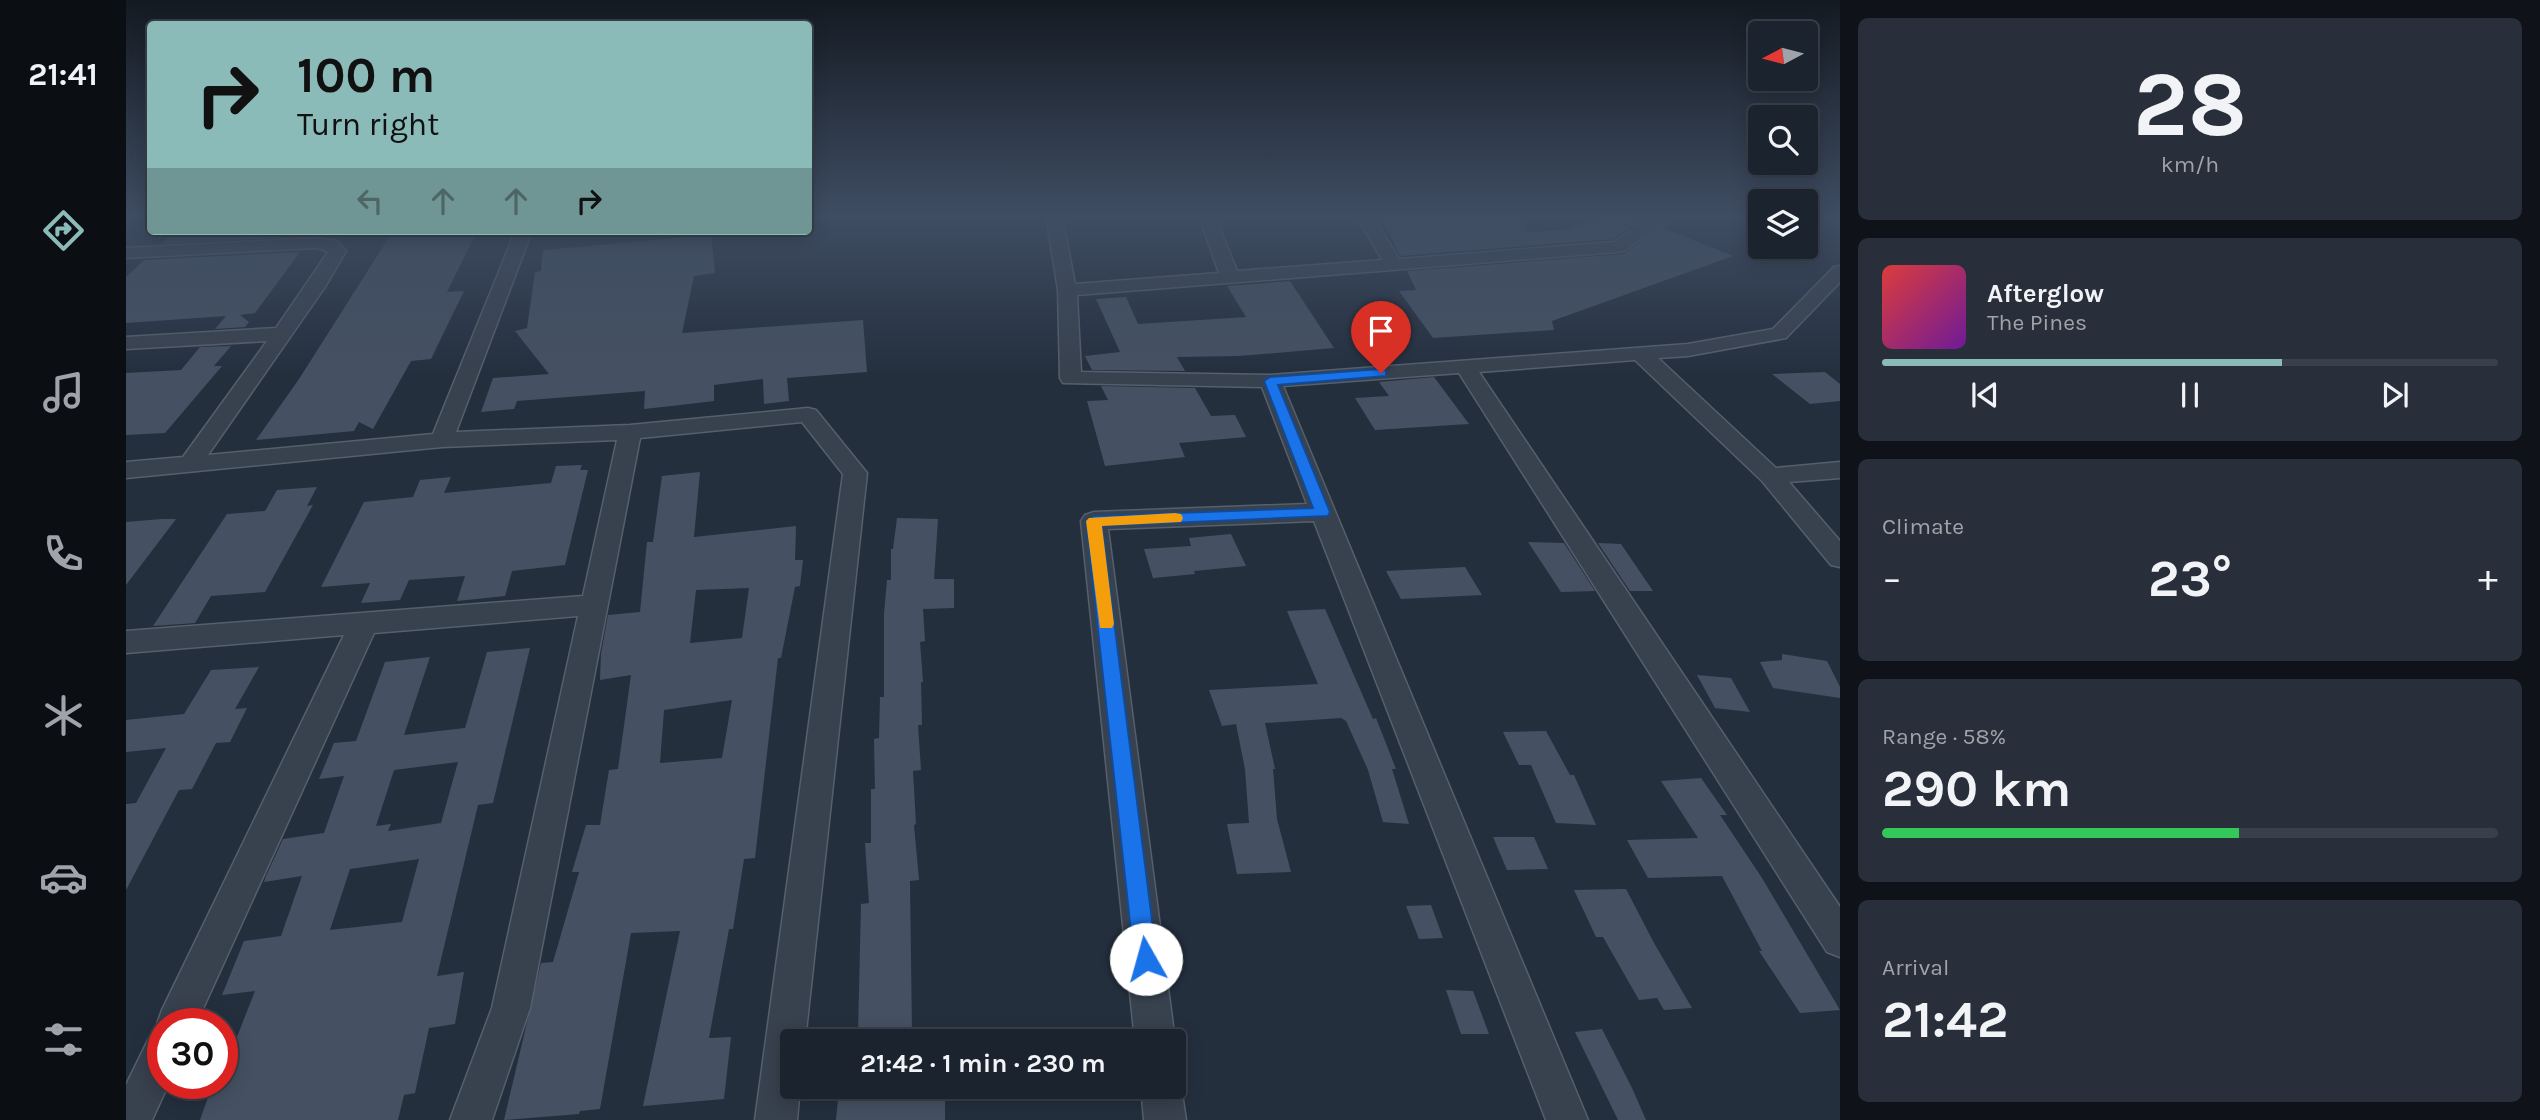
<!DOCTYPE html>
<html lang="en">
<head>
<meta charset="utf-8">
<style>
	:root { --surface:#1b232e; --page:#282f3a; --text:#f1f3f6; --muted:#a0a4aa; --line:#39404a; --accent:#8bbbb9 }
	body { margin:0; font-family:Karla,sans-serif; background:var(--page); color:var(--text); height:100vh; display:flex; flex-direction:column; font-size:26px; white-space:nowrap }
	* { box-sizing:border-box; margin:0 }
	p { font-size:23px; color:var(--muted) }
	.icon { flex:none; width:38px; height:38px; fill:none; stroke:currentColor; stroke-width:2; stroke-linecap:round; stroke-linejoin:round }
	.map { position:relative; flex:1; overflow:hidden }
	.panel { display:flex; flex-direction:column; gap:18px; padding:18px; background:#0f1319; width:700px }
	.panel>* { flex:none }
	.banner { position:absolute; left:21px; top:21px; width:665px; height:214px; border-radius:7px; box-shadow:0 4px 18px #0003,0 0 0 2px var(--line); background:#8bbbb9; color:#111; overflow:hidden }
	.needle { width:46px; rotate:263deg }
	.controls { position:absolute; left:1622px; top:21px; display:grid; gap:14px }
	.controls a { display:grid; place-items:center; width:70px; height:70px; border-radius:7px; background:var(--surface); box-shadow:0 4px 18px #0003,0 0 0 2px var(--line); font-size:35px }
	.speed { position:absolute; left:21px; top:1008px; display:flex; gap:14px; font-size:35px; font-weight:700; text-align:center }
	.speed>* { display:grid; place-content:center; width:91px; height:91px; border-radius:50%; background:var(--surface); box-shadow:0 4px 18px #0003,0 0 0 2px var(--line); line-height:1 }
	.speed .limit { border:10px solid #d22; background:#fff; color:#111 }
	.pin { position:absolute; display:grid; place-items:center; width:60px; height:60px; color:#fff; margin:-72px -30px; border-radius:50% 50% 50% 0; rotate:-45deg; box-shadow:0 0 7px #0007 }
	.pin .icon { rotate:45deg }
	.me { position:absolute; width:77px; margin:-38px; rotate:353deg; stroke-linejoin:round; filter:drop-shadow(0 0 5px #0008) }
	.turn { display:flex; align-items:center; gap:24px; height:147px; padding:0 35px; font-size:32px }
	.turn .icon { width:91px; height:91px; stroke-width:2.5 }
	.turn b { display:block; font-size:49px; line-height:60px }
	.lanes { display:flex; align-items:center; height:66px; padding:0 35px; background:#0003; justify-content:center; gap:35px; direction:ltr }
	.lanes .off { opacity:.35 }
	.big { font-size:52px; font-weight:700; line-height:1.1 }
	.panel .widget { flex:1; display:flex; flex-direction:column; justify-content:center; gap:10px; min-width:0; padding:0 24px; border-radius:10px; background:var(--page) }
	.panel .dial { align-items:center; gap:0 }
	.dial b { font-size:91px; line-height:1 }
	.song { display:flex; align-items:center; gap:21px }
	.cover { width:84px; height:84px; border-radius:10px; background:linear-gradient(135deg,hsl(0 70% 55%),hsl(280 70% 35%)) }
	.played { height:7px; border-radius:4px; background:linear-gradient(90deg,var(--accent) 65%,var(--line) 65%) }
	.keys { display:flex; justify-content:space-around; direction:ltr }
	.heat { display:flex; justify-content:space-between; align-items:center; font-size:38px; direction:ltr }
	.charge { height:10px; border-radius:5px; background:linear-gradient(90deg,#34c759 58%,var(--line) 0) }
	.trip { position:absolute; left:654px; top:1029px; width:406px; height:70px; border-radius:7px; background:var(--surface); box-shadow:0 4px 18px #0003,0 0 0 2px var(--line); font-weight:700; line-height:70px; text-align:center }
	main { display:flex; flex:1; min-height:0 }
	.tabs { display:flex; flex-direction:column; width:126px; justify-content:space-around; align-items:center; background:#0b0e12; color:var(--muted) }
	.tabs .icon { width:49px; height:49px }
	.tabs .on { color:var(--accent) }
	.tabs b { font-size:32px; color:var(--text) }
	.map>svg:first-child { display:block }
	.building { fill:#455162; fill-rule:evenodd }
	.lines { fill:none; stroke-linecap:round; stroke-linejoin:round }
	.street-casing { stroke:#565f6c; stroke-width:3 }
	.street { fill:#38414e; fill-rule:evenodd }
	.route { fill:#1a73e8; stroke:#114b97; stroke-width:2 }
	.slow { fill:#f59e0b }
</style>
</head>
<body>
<main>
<nav class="tabs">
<b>21:41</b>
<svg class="icon on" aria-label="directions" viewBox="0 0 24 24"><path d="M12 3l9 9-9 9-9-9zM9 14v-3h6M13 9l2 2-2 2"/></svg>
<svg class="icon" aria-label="music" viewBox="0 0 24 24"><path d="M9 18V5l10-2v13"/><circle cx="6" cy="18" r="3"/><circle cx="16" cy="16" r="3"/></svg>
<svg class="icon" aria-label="phone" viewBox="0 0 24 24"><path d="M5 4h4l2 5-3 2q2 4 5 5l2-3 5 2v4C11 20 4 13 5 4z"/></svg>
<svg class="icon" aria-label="climate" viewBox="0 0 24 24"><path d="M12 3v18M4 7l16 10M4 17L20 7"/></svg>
<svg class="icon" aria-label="car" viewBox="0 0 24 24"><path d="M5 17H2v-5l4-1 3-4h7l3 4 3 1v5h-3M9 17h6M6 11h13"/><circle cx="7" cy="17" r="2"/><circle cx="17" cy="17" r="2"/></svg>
<svg class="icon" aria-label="filters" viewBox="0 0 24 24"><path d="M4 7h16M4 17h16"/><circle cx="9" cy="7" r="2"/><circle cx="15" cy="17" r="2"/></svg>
</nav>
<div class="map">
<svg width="1714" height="1120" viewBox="0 0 1714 1120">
	<rect width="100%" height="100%" fill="#242f3e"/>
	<g class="building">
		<polygon points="1255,216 1399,216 1400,232 1441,230 1480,216 1521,216 1487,239 1274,256"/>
		<polygon points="1548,216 1559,216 1537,228 1607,256 1426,321 1428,330 1307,338 1273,291 1290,290 1281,271 1498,254"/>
		<polygon points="48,231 189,231 185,236 35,244"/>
		<polygon points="267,231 351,231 321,292 338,291 305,359 285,361 247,429 233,422 228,431 130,440 173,379"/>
		<polygon points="585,235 589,273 568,276 556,333 737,320 741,372 661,378 663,401 638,404 637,379 588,385 588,401 563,404 518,409 519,391 391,401 388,409 355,412 367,378 423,374 389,331 401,328 409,272 415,271 417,250"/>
		<polygon points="174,252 129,313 114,315 123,322 119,327 89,329 100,316 0,323 0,277 18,260"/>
		<polygon points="1164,281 1208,348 1113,356 1051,357 1059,371 966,370 959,356 994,352 970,299 1000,297 1012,324 1120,317 1101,286"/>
		<polygon points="105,346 88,366 96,366 39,433 0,435 0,373 55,370 74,347"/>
		<polygon points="1699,372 1714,384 1714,401 1684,404 1646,374"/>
		<polygon points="1308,377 1343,424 1249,430 1229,398 1263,396 1253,382"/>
		<polygon points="975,386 1069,388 1085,416 1109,415 1120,437 1053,443 1059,457 979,466 961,401 982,400"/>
		<polygon points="456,465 454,470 462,470 439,565 386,571 379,596 331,601 339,576 283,580 274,600 235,603 244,583 195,587 238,502 287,497 294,480 325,477 318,493 425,483 430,466"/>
		<path d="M574,472L568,537L670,526L669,560H677L674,586L669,587L655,658H652L629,858L618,859L607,929H603L583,1038L605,1037L598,1099L517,1106L554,931L505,933L474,1109L454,1111L453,1114L378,1120L415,963L427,962L453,872H446L460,825H474L483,770L492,769L505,675L474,680L475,654L482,615L514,612L521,542H527L536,476ZM623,588L616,638L564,643L570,590ZM606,700L596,758L534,763L538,710Z"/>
		<polygon points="191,487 181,506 187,505 139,592 85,596 69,623 27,626 101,514 139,511 151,490"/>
		<polygon points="771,518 812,519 808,579 828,579 828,608 797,609 799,641 794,642 797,682 795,682 796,725 792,725 795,770 787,771 790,824 788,825 793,880 784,881 786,1033 820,1032 820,1041 716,1041 717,1035 732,1034 735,904 743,903 739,843 745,843 745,789 749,789 748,739 753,738 754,697 758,697 758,614 761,580 765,580 765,549 767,549"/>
		<polygon points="36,519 50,519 0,585 0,522"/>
		<polygon points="1105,534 1120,566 1068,571 1069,574 1027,578 1018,549 1065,546 1063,538"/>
		<polygon points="1402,542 1438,543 1469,591 1435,592"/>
		<polygon points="1472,543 1495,544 1527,591 1504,591"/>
		<polygon points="1339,567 1356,595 1275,599 1260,571"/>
		<polygon points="1199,609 1247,719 1250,718 1270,769 1266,769 1283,824 1257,822 1242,770 1220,721 1215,718 1139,723 1149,769 1147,769 1151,819 1165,872 1111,874 1101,824 1123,823 1119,769 1110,724 1096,726 1083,690 1192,684 1161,611"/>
		<path d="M404,648L367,803L352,805L311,976L338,972L329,1024L303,1028L289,1093L278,1095L272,1120H74L87,1083H96V1075L129,991L96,995L118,941L155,936L176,876L138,882L140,876L157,839L198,833L218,776L193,779L208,743L230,741L259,662L304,657L278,735L339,728L361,652ZM332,762L315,823L262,831L265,824L250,826L268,770ZM293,859L276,922L204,930L224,869Z"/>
		<polygon points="1656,654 1701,661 1714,687 1714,698 1647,688 1634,662 1656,660"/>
		<polygon points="133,667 109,709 121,708 104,742 90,743 66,789 53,790 0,890 0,804 10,803 40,748 0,752 0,720 58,714 85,670"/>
		<polygon points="1571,675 1605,678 1624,712 1589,708"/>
		<polygon points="1420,731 1444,775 1448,775 1470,825 1430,823 1405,765 1393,765 1377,732"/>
		<polygon points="1575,778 1601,815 1594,815 1636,878 1714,1010 1674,1013 1633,951 1636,951 1596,876 1522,878 1501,840 1572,838 1535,781"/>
		<polygon points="1367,837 1408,837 1422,869 1381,870"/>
		<polygon points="1500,889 1528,943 1566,1008 1538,1010 1531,998 1513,1000 1477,937 1470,937 1448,890"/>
		<polygon points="1305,905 1317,938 1293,939 1280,906"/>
		<polygon points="1320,990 1347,991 1363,1034 1335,1034"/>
		<polygon points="1476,1029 1506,1088 1520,1120 1492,1120 1449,1032"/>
		<polygon points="713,1087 819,1087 819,1120 710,1120"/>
	</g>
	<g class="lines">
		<g class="street-casing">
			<g id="street">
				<polygon points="920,216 936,216 949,284 1093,273 1073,216 1089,216 1111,271 1256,260 1231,216 1247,216 1273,259 1488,242 1526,216 1545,216 1498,251 1492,252 951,295 955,372 1144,375 1562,344 1647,329 1708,267 1714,266 1714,282 1660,338 1562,356 1532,358 1650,468 1714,462 1714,478 1663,482 1714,541 1714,567 1705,565 1636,481 1509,360 1353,372 1714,907 1714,957 1701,952 1333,373 1157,386 1462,1120 1420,1120 1188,521 982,529 1049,1041 1009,1041 955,521 959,515 968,512 1181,504 1136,387 937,383 934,378 932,290"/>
				<polygon points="1703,216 1714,216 1714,222"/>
				<polygon points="406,231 330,432 504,425 682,408 690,410 741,473 679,1041 667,1041 667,1087 674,1087 671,1120 629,1120 717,474 676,422 514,438 404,1008 366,1120 324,1120 366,1008 452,616 248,633 70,1024 37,1024 37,1083 43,1083 26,1120 0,1120 0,1085 23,1038 34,1033 31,1024 36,1010 218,635 0,653 0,631 457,596 491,440 316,447 0,478 0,462 57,457 141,341 0,349 0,337 150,328 202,252 191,248 0,258 0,248 191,238 211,241 220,251 199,287 82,455 307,434 389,232"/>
				<polygon points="1048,1072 1055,1087 1060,1120 1018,1120 1015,1087 1048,1087"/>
			</g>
		</g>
		<use href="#street" class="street"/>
	</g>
	<linearGradient id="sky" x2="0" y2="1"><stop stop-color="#141a22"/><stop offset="0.58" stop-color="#3f4d63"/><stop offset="1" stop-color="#3f4d63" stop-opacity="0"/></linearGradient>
	<rect width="1714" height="373" fill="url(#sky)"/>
	<polygon class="route" points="1255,369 1260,370 1260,376 1152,385 1204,512 1202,516 976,526 1031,959 1028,967 1020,970 1012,967 1008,959 960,521 968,516 1187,508 1138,381 1144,377"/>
	<polygon class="slow" points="1049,513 1055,514 1057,518 1055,522 976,526 988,624 986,628 974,628 960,521 963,518"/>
</svg>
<div class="controls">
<a><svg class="needle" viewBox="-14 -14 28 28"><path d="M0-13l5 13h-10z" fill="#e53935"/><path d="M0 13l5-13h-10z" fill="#a0a4aa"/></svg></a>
<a><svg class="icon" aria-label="search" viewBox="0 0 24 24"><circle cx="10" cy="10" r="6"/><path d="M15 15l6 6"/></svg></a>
<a><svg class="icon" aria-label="layers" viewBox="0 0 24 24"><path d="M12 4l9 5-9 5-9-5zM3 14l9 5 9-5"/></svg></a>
</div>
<div class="speed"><div class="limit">30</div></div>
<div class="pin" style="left:1255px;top:373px;background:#d93025"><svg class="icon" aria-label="arrive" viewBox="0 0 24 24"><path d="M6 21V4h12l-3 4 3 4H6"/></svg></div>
<svg class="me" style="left:1020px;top:959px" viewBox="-20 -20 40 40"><circle r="19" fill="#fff"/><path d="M0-13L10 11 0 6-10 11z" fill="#1a73e8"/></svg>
<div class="trip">21:42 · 1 min · 230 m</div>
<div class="banner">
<div class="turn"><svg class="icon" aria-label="right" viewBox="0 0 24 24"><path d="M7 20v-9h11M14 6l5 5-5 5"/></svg><div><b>100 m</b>Turn right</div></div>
<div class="lanes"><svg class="icon off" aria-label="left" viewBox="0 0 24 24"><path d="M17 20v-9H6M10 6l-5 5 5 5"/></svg><svg class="icon off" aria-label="ahead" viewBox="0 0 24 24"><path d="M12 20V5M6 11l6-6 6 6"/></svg><svg class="icon off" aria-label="ahead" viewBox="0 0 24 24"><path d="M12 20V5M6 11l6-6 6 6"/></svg><svg class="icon" aria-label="right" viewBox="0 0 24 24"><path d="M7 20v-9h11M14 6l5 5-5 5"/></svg></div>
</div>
</div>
<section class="panel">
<div class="widget dial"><b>28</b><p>km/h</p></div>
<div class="widget">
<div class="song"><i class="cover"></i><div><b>Afterglow</b><p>The Pines</p></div></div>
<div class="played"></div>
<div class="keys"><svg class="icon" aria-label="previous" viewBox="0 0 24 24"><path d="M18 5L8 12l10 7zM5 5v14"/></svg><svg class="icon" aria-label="pause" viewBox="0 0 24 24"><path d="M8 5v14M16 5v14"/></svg><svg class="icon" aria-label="next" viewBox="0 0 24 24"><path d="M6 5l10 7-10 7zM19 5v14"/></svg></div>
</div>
<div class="widget"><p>Climate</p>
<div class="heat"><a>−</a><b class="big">23°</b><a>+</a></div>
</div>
<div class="widget"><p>Range · 58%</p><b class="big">290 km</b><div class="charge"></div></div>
<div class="widget"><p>Arrival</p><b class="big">21:42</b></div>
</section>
</main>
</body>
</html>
